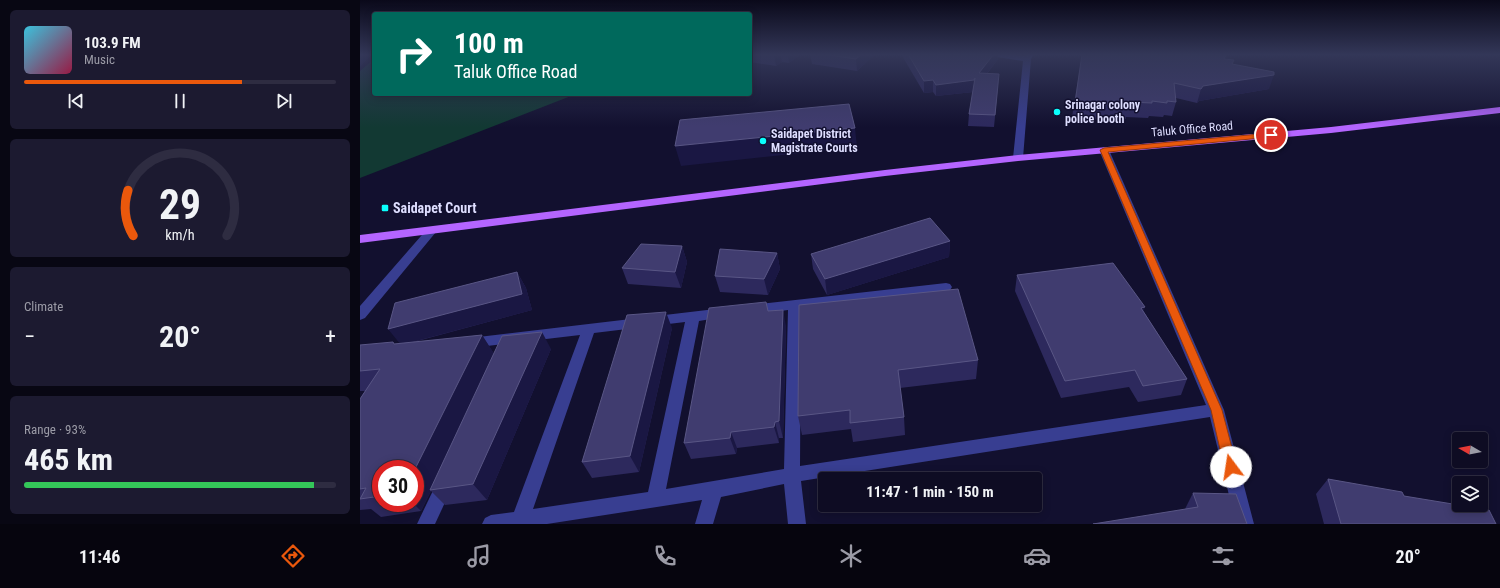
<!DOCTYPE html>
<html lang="en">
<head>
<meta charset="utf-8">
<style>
	:root { --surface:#0e0c23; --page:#1c1a30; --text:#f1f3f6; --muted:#9b9ba6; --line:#2e2c41; --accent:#ea580c }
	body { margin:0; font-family:"Roboto Condensed",sans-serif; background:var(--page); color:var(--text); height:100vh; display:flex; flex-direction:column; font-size:15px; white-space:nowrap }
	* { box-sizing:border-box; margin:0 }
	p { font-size:13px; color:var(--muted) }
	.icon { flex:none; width:22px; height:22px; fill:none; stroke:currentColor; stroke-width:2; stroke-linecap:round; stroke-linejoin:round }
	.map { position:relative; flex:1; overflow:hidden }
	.sheet { display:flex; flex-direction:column; gap:10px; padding:10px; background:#080713; width:360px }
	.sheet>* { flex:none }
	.guide { position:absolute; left:12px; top:12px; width:380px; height:84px; border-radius:4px; box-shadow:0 2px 10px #0003,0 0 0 1px var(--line); background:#00695c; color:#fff; overflow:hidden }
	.needle { width:26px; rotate:279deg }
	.tools { position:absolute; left:1092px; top:432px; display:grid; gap:8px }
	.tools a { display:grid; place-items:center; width:36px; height:36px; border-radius:4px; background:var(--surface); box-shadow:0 2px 10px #0003,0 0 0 1px var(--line); font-size:20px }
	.speed { position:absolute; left:12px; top:460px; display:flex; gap:8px; font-size:20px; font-weight:700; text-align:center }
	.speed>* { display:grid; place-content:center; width:52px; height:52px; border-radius:50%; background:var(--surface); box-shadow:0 2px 10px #0003,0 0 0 1px var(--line); line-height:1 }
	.speed .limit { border:6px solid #d22; background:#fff; color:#111 }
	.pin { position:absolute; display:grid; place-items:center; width:34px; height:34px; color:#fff; margin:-17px; border:2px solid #fff; border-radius:50%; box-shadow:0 1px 4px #0007 }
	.me { position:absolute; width:44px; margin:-22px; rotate:346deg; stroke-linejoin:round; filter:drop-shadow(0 0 3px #0008) }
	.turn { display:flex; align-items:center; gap:14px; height:84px; padding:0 16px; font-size:18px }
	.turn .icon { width:52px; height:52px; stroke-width:2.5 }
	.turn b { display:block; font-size:28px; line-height:34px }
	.big { font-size:30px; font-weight:700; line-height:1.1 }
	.sheet .tile { flex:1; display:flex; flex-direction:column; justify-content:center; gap:6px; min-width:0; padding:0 14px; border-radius:6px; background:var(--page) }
	.sheet .dial { align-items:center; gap:0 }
	.dial svg { height:104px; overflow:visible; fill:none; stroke:var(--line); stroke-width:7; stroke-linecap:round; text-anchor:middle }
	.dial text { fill:var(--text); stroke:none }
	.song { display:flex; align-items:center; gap:12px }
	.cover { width:48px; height:48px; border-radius:6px; background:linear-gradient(135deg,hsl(190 70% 55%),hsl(340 70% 35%)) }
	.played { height:4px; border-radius:2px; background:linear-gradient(90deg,var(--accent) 70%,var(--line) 70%) }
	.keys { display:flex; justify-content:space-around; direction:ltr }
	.heat { display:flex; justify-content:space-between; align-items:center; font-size:22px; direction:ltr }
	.charge { height:6px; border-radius:3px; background:linear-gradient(90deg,#34c759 93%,var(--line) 0) }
	.trip { position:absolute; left:458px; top:472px; width:224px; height:40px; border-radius:4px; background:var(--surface); box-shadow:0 2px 10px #0003,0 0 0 1px var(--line); font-weight:700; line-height:40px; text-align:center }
	.dock { display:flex; height:64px; justify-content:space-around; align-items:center; background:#06050e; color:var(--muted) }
	.dock .icon { width:28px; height:28px }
	.dock .selected { color:var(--accent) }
	.dock b { font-size:18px; color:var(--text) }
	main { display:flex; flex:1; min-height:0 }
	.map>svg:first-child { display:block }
	.green { fill:#123933 }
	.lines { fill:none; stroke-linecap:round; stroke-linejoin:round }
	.street { fill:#383e91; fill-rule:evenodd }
	.primary { fill:#b465ff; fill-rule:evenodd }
	.wall { fill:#2d295d; fill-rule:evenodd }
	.shaded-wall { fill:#1a1743 }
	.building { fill:#403c6f; stroke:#595685 }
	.route { fill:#ea580c; stroke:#983908 }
	.poi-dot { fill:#0afffd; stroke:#12102f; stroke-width:1.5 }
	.labels { text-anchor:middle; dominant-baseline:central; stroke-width:3; stroke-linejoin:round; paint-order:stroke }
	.far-poi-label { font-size:12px; font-weight:bold; fill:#dedeff; stroke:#12102f; text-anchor:start }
	.far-street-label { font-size:12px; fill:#dedeff; stroke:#12102f }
	.poi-label { font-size:14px; font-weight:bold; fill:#dedeff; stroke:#12102f; text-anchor:start }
</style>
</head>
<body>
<main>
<section class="sheet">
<div class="tile">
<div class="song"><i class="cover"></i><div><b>103.9 FM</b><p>Music</p></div></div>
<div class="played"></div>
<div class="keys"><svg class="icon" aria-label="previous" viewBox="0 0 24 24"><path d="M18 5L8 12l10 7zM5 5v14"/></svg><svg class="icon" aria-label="pause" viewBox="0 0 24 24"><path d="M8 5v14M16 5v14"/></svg><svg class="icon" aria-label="next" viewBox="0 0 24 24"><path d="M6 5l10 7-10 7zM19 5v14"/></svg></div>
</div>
<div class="tile dial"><svg viewBox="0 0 100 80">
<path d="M14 69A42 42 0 1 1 86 69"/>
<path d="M14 69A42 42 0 0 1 10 34" stroke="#ea580c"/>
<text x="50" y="56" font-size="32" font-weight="700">29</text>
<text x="50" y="72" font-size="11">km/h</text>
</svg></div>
<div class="tile"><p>Climate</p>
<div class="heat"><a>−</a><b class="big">20°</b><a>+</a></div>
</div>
<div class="tile"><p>Range · 93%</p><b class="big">465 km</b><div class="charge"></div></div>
</section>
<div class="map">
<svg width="1140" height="524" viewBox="0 0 1140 524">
	<rect width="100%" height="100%" fill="#12102f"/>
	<polygon class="green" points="14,59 14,94 216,94 0,178 0,71"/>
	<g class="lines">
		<g class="street">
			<polygon points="627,54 647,54 665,56 666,54 674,54 671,59 663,158 661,160 655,160 653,158 663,61 631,56"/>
			<path d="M744,147L749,150L864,410L894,524H876L850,417L441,481L446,524H428L424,484L361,497L353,524H335L342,500L187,524H122L125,518L131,515L154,512L220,335L110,348L105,347L103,343L105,339L110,338L364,308L369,310L371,313L369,316L339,321L306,489L424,469L428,310L390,315L385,313L383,310L385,307L390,305L586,283L590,284L592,287L590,290L586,291L441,308L440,466L846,405L739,150ZM325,322L288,492L173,509L234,333Z"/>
			<polygon points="72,227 76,228 78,230 76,232 5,318 0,320 0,306 68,228"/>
			<polygon points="85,475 91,478 94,483 75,524 57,524 79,478"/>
		</g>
		<polygon class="primary" points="1140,107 1140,113 971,133 658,161 525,176 0,243 0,235 525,170 658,155 971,127"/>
	</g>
	<g class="wall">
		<polygon points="390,54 441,54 429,63 422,62 416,66 390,62"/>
		<polygon points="450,54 515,54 497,71 452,64"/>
		<polygon points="541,54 638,54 638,59 627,74 638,86 634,127 608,126 609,114 613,92 576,96 573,92 564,93"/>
		<polygon points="722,54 866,55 865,59 872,64 909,89 839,101 837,103 816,98 816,102 812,116 804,115 803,117 789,116 788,118 766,117 766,119 752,118 752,120 742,119 742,120 712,117"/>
		<polygon points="590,241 589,257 467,295 453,269 451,254"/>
		<polygon points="322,246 327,262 321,288 268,284 262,268"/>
		<polygon points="417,253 420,269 408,295 360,292 355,276"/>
		<path d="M157,272L166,288L172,310L50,343L122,335L134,354L191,349L127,500L85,505L71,491L61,511L21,517L11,509L0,510V399L5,391H0V345L40,344ZM21,469L55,503H21Z"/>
		<polygon points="657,275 784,312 827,379 821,395 778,402 769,387 701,398 655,291"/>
		<polygon points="439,305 618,360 616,379 540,388 544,417 545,435 493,442 491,429 442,435 438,416"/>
		<polygon points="408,311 426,326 423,438 419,438 419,443 377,448 376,454 331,459 324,443"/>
		<polygon points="312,328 279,472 232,478 222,462"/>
		<polygon points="968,479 1044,496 1136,524 964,524 956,494"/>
		<polygon points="833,493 887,524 825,509"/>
	</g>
	<g class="shaded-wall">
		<polygon points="0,54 12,54 0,67"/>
		<polygon points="414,54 420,54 422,62 416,66"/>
		<polygon points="428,54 441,54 429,63"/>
		<polygon points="502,54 515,54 497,71 496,59"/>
		<polygon points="634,54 638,54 638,59 618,85 619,73"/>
		<polygon points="914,75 909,89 839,101 837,103 841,89 843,86"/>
		<polygon points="615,78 613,92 576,96 576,85"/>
		<polygon points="573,80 573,92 564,93 564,81"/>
		<polygon points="495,128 497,147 321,166 315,146"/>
		<polygon points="590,241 589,257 467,295 465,279"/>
		<polygon points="322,246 327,262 321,288 315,272"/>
		<polygon points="417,253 420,269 408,295 404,279"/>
		<polygon points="157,272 166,288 172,310 41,345 28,329"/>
		<polygon points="785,307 780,323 781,308"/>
		<polygon points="423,310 426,326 423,438 419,421"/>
		<polygon points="306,312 312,328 279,472 270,456"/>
		<polygon points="182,332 191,349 127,500 113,484"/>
		<polygon points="122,335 135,355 70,490 71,491 61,511 53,503 55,503 55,469"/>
		<polygon points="415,422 419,438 419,443 414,427"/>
		<polygon points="371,432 377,448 376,454 370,438"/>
	</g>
	<g class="building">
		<polygon points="463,54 502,54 496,59"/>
		<polygon points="548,54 634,54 619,73 639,74 635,115 609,114 615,78 614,80 576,85 573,80 564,81"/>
		<polygon points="722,54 860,54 866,55 864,59 874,60 872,64 914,72 914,75 843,86 841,89 814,83 816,102 807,101 807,103 792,101 792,103 769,102 769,105 755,103 755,105 745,104 745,106 715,103"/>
		<polygon points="489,104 495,128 315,146 320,120"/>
		<polygon points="570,218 590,241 465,279 451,254"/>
		<polygon points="281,244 322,246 315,272 262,268"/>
		<polygon points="360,249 417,253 404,279 355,276"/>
		<polygon points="753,263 785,307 781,308 827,379 783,386 775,370 705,381 657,275"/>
		<polygon points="157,272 162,294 28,329 35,303"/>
		<polygon points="598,289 618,360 538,370 544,417 490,423 490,410 438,416 439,305"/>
		<polygon points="406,302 408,311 423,310 419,421 415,422 414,427 371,432 370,438 324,443 349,308"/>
		<polygon points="306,312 270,456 222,462 267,315"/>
		<polygon points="182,332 113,484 70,490 142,336"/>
		<polygon points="122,335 55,469 21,469 21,496 0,499 6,488 0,489 0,399 20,369 0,371 0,345 33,342 34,344"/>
		<polygon points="968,479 1042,492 1044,496 1129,510 1136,524 981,524"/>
		<polygon points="833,493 876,494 887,524 733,524 838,507"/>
	</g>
	<linearGradient id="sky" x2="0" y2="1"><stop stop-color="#0a091a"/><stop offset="0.43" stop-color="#333758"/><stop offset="1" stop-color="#333758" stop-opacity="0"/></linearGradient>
	<rect width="1140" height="127" fill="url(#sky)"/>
	<polygon class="route" points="911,133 914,135 913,137 748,152 862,410 877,467 875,471 871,472 866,471 864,467 851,410 740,150 744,148"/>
	<g class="poi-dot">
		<circle cx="697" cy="112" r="4"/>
		<circle cx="403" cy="141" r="4"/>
		<rect x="21" y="204" width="8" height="8" rx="2"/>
	</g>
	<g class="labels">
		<g class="far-poi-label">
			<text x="705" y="105">Srinagar colony<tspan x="705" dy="14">police booth</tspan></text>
			<text x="411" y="134">Saidapet District<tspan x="411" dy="14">Magistrate Courts</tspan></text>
		</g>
		<g class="far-street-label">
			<text transform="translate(832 129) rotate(-5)">Taluk Office Road</text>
		</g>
		<g class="poi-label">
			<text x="33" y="208">Saidapet Court</text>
		</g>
	</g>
</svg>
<div class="tools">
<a><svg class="needle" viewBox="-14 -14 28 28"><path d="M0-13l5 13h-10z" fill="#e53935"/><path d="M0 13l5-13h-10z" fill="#9b9ba6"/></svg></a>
<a><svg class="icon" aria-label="layers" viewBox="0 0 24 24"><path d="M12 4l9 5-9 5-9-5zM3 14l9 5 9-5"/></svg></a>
</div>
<div class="speed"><div class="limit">30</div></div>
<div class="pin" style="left:911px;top:135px;background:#d93025"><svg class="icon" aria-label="arrive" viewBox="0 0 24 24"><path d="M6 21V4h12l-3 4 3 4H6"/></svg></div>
<svg class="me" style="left:871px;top:467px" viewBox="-20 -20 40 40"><circle r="19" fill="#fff"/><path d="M0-13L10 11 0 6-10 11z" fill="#ea580c"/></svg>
<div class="trip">11:47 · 1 min · 150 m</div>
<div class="guide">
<div class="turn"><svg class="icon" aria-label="right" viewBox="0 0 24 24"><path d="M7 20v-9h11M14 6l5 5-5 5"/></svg><div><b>100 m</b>Taluk Office Road</div></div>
</div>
</div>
</main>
<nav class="dock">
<b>11:46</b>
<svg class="icon selected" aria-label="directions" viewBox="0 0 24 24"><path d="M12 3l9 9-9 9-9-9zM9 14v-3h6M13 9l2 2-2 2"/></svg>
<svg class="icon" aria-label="music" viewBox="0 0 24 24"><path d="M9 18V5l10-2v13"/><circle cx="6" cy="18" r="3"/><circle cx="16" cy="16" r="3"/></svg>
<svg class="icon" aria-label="phone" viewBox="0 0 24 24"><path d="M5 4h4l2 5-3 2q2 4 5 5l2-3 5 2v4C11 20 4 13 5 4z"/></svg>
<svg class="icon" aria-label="climate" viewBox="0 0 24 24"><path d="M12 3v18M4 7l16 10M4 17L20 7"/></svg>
<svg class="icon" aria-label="car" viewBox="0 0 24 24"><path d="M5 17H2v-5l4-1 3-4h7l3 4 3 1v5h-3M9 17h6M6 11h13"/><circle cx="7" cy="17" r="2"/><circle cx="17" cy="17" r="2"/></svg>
<svg class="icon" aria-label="filters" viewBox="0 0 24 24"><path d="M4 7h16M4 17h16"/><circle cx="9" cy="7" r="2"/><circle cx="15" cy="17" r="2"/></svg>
<b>20°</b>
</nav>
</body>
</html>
